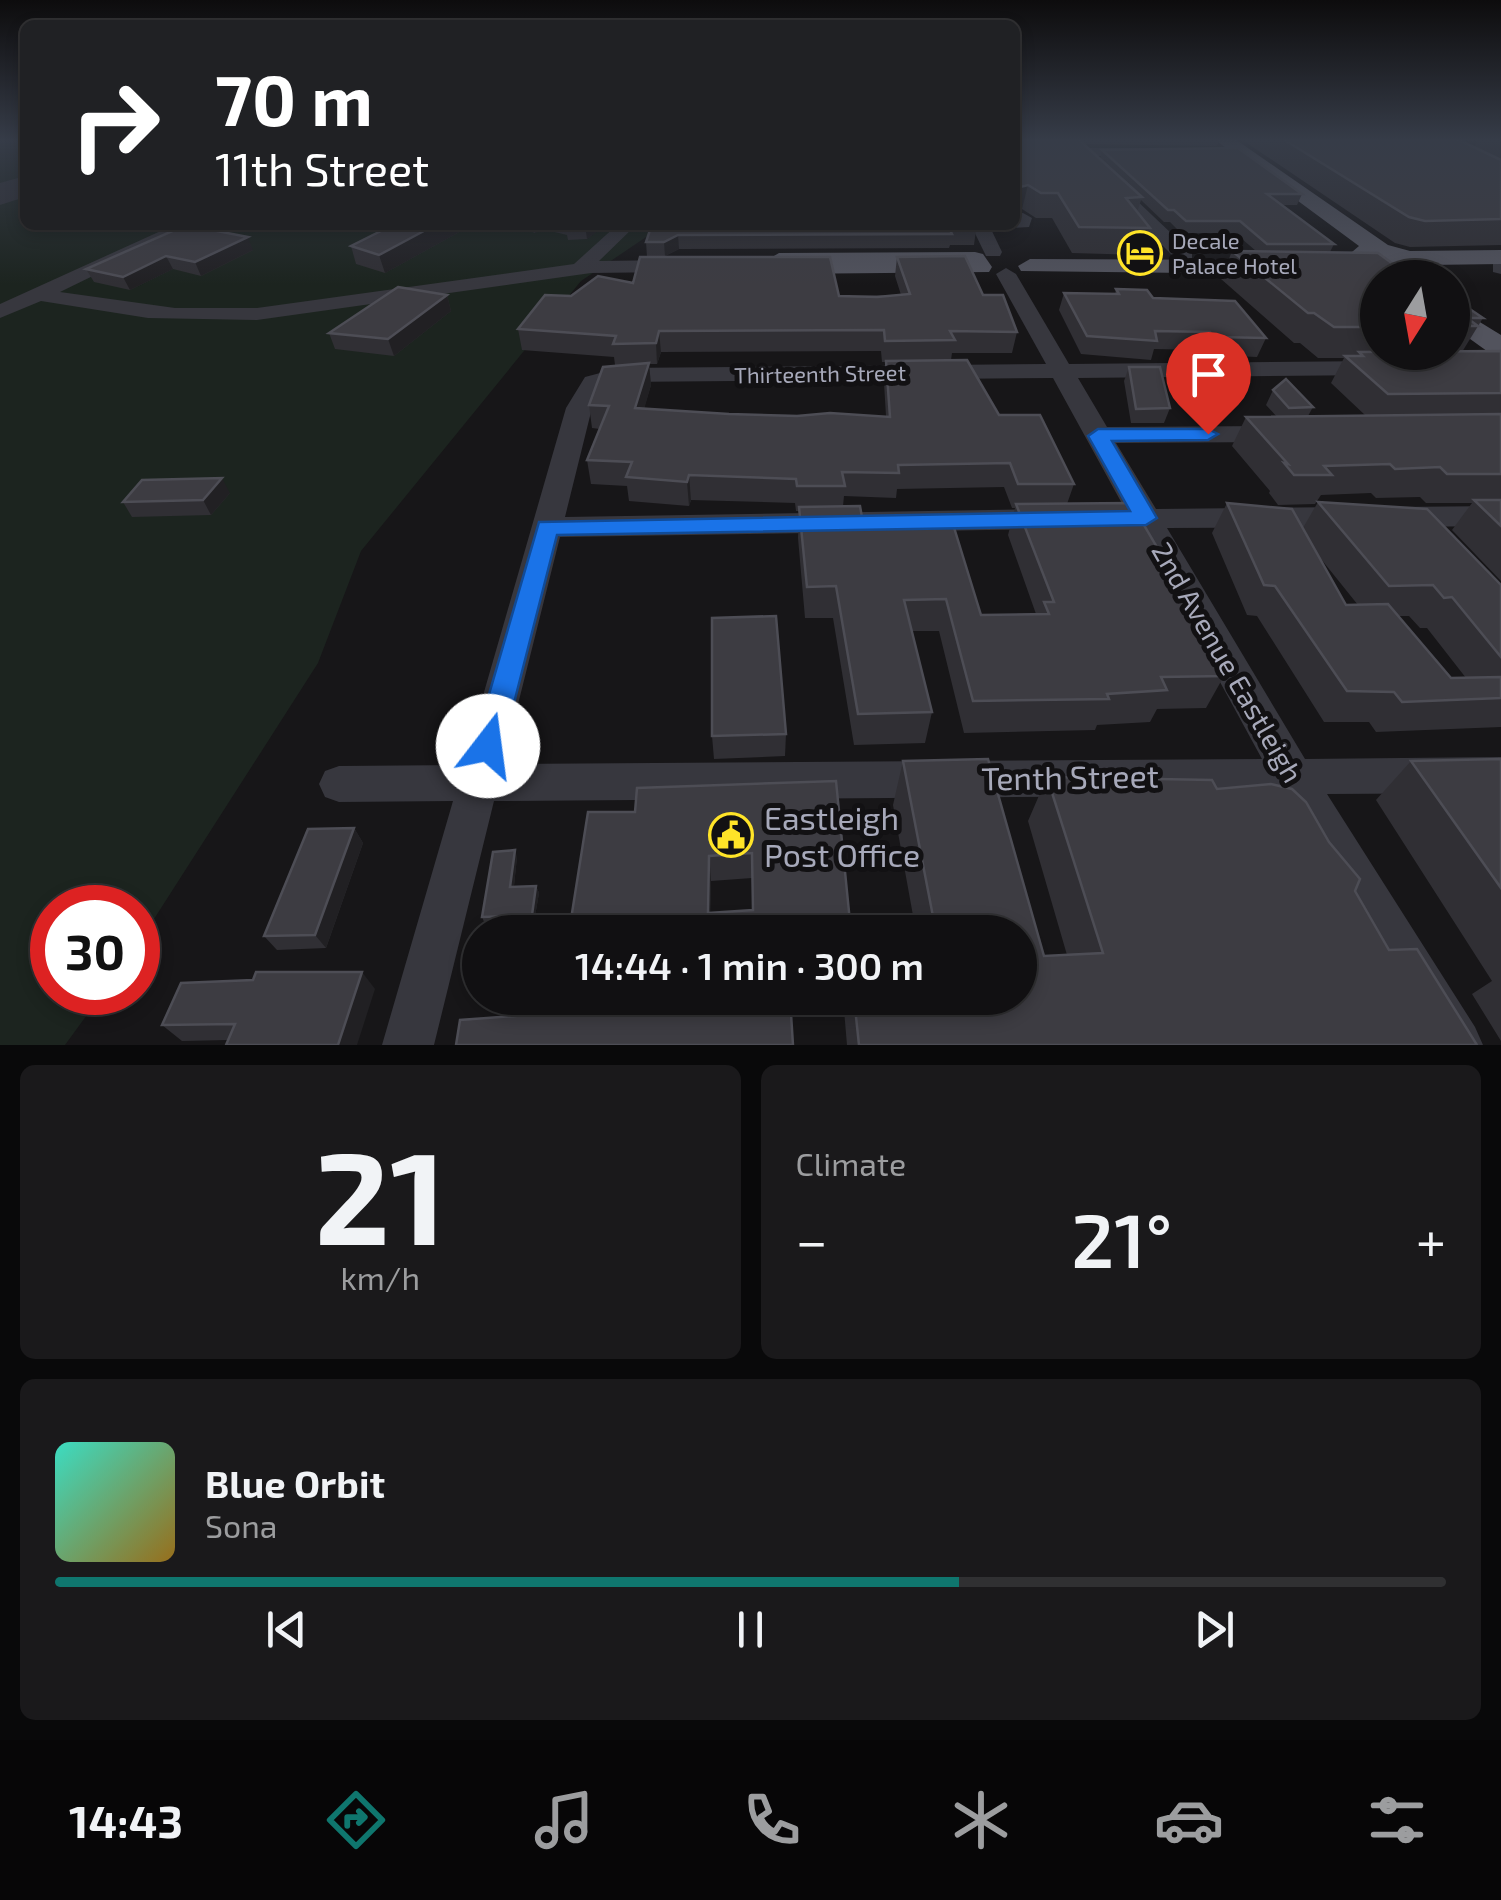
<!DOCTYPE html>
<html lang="en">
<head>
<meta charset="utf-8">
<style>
	:root { --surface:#111012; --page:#1a191b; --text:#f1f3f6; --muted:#9c9d9f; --line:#303032; --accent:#0f766e }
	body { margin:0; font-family:"Exo 2",sans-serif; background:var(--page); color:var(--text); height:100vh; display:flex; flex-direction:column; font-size:38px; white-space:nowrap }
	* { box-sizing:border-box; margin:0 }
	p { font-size:32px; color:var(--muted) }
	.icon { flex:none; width:55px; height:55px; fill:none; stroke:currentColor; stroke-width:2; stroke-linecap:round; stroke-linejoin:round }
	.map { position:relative; height:1045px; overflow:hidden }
	.panel { display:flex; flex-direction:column; gap:20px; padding:20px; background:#09090a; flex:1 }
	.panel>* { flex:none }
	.guide { position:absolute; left:20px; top:20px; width:1000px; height:210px; border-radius:15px; box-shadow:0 5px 15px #0003,0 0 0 2px var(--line); background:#202124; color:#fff; overflow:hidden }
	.needle { width:65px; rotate:191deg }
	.fabs { position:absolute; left:1360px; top:260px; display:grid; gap:20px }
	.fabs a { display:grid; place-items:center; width:110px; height:110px; border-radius:50%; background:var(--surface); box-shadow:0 5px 15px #0003,0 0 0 2px var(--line); font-size:50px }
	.speed { position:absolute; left:30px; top:885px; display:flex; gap:20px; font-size:50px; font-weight:700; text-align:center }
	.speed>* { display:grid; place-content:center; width:130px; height:130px; border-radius:50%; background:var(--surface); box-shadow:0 5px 15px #0003,0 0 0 2px var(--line); line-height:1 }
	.speed .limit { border:15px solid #d22; background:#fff; color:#111 }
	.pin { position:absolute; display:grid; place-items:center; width:85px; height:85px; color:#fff; margin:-102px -42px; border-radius:50% 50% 50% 0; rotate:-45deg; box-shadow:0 0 10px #0007 }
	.pin .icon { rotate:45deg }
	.me { position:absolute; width:110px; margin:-55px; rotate:15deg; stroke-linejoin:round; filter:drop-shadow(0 0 8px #0008) }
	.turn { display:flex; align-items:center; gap:35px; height:210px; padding:0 30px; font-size:45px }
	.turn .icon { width:130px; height:130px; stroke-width:2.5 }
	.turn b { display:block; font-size:70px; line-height:85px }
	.big { font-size:75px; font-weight:600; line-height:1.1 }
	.panel .tile { flex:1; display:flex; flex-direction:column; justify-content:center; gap:15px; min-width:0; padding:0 35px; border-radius:15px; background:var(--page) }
	.panel .dial { align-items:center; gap:0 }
	.dial b { font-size:130px; line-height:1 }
	.song { display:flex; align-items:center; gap:30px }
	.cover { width:120px; height:120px; border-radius:15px; background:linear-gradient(135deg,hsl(170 70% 55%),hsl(40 70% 35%)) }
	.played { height:10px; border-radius:5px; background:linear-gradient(90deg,var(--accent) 65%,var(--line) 65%) }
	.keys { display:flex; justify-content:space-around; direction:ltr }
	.heat { display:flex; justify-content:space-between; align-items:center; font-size:55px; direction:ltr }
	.panel .tiles { flex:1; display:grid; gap:20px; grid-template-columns:1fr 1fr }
	.tile:last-child { grid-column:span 2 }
	.trip { position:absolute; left:462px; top:915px; width:575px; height:100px; border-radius:50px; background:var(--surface); box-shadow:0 5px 15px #0003,0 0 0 2px var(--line); font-weight:600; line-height:100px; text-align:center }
	.tabs { display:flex; height:160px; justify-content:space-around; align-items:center; background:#070607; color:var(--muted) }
	.tabs .icon { width:70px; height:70px }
	.tabs .selected { color:var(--accent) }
	.tabs b { font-size:45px; color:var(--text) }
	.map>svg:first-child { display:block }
	.green { fill:#1c241f }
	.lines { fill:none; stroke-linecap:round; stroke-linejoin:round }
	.taxiway { fill:#303036; fill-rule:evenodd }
	.minor { fill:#37373e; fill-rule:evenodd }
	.major { fill:#52535d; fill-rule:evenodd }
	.wall { fill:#302f34; fill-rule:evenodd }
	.shaded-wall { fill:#212023 }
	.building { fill:#3d3c42; stroke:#4d4d55; stroke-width:2.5; fill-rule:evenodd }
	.route { fill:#1a73e8; stroke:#114b97; stroke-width:2.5 }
	.labels { text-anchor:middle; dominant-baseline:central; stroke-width:10; stroke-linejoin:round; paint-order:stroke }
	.far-poi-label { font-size:22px; fill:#a7a9ba; stroke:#121113; text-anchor:start }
	.far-street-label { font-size:22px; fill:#a7a9ba; stroke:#121113 }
	.street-label { font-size:28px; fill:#a7a9ba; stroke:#121113 }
	.near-street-label { font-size:32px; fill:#a7a9ba; stroke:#121113 }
	.near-poi-label { font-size:32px; fill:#a7a9ba; stroke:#121113; text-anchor:start }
</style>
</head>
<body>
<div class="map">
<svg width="1501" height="1045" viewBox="0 0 1501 1045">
	<rect width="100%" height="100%" fill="#171618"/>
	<polygon class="green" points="0,139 25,139 25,225 664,225 581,281 361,551 318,663 138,944 138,908 52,908 52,992 103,993 65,1045 0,1045"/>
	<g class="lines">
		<polygon class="taxiway" points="25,176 25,197 0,205 0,183"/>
		<g class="minor">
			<polygon points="1015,148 1142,148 1149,152 1142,156 1015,156"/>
			<polygon points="1102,179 1114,179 1192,253 1192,261 1178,261 1102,185"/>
			<polygon points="1023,213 1032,218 1029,227 1009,228 1007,225 1015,225 1017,214"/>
			<polygon points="174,225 197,225 60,292 175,308 257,308 574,264 617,225 636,225 599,261 673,260 683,266 673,272 591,273 257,320 148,318 41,301 0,318 0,304"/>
			<polygon points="971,225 989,225 1002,252 1000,256 986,256"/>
			<polygon points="1501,262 1501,274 1493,272 1493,264"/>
			<path d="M1006,268L1016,274L1069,364L1378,361L1390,368L1378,375L1078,378L1107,427L1275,426L1288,434L1275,442L1116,443L1156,509L1349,507L1360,510L1364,517L1360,524L1349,527L1167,528L1305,759L1501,757V793L1327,794L1475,1027L1483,1045H1428L1282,795L494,801L434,1045H382L453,801L339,802L325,797L319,784L325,771L339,766L463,765L566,408L585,377L619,368L1046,364L996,274ZM1053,378L1125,509L1089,512L1085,519L1089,526L1136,528L1262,759L503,764L560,537L1049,529L1060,526L1064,519L1060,512L1049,509L565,517L592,408L603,387L620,382Z"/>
			<polygon points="1501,506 1501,526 1395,527 1384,524 1380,517 1384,510 1395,507"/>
		</g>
		<g class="major">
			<path d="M1214,139H1235L1388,245L1410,251L1501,250V264L1428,265L1427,273C1400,283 1364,280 1345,258L1359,246Z"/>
			<polygon points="975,252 983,254 992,267 989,272 782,274 773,272 767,260 779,253"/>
			<polygon points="1030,259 1277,260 1289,267 1277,274 1021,271 1018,266"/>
			<polygon points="1452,305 1501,335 1501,357 1491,354 1452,326"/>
		</g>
	</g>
	<g class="wall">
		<polygon points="1015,139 1220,139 1217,146 1084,144 1100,159 1102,150 1302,194 1297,205 1282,205 1334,244 1330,252 1378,278 1378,352 1452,352 1452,297 1483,318 1462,352 1501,351 1501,581 1452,530 1472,503 1426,503 1420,497 1376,498 1371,493 1321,495 1315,504 1278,505 1269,493 1270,491 1232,446 1246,417 1277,417 1266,405 1273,390 1313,407 1308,416 1366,416 1331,383 1344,358 1318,358 1300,343 1294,343 1221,279 1232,251 1256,251 1235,233 1181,233 1170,222 1164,222 1141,200 1137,212 1150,228 1141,255 1072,253 1052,218 1036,218 1022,209 1015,211"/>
		<path d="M1241,139H1501V245L1410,247L1395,243ZM1461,141H1478L1474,147Z"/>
		<polygon points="186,225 253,250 201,276 173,269 130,290 94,282 86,269"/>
		<polygon points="393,225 472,225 385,273 356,264 351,246"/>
		<polygon points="513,225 605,225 587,239 568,240 567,235 542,229 535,233"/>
		<polygon points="656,225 976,230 974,245 950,245 949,248 679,249 665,256 647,257 646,242"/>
		<path d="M897,257L983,295L1017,332L1012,353H952L951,360L999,415L1074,484L1067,504L1225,663L1221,670L1224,676L1206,708L1157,709L1150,722L1097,725L1095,730L964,733L939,631H912L932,712L925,743L854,745L833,618H805L798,538L799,511H796L795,503L691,500L689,506L629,501L627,486L591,484L587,460L600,429L592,428L589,405L632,365H615L614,357L522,350L518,329L571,296L633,283L839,296L901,295L895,276ZM881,351L882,362H886L884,383L886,416L729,414L644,408L651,385L649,364H657L661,352ZM1004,487L1012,508H1015L1008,535L1036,614L981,615L843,506L844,496L896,498L897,489Z"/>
		<polygon points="1116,289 1153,298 1266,338 1257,357 1206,355 1202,350 1154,349 1151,360 1081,354 1059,310 1064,293 1115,294"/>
		<polygon points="447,295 451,311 394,356 335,349 329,333"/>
		<polygon points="1129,367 1170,408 1164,423 1131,423 1124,381"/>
		<polygon points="230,493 211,515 132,517 123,502"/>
		<path d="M1318,502L1501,585V727L1376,732L1369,722H1324L1257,616L1247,615L1212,533L1227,503L1303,528ZM1317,554L1358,605H1346ZM1398,616H1409L1420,628H1427L1466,678H1451Z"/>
		<polygon points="786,734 785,756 714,759 712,736"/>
		<polygon points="1501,759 1501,1041 1472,994 1492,981 1376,800 1411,761"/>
		<polygon points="903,761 1044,956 1067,955 1028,821 1047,777 1217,789 1355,891 1389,950 1477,1045 847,1045 843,998 1020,998 1020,932 916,932 893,805"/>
		<path d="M836,781L851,932H569L635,812ZM752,878V910L710,913L711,881Z"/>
		<polygon points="354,828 363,843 326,948 277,950 264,936"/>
		<polygon points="517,857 514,886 536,886 539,893 534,922 485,924 482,917"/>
		<polygon points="375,989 228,1040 182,1041 162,1025"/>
	</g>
	<g class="shaded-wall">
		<polygon points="1028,185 1022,209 1015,211 1016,193 1020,187"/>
		<polygon points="435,225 472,225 385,273 379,255"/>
		<polygon points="534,225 541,225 542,229 535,233"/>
		<polygon points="585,225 605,225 605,226 587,239"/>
		<polygon points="678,235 679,249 665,256 664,242"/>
		<polygon points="248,237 253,250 201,276 195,262"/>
		<polygon points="166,256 173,269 130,290 123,277"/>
		<polygon points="447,295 451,311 394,356 388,339"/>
		<polygon points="659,331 661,352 657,364 656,343"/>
		<polygon points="649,363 651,385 638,431 635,408"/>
		<polygon points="689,475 691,500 689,506 687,482"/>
		<polygon points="222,478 230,493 211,515 203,500"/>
		<polygon points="354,828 363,843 326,948 315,935"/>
		<polygon points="515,850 517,857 513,894 510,887"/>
		<polygon points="709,856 711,881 710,932 708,913"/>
		<polygon points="536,886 539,893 534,922 532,915"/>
		<polygon points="362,972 375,989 357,1045 338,1045"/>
	</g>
	<g class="building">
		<polygon points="1015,139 1078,139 1142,197 1126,198 1150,228 1079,227 1058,193 1041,193 1028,185 1020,187 1016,193"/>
		<polygon points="1283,139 1457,139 1501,160 1501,219 1425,221 1409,217"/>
		<polygon points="1238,148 1302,194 1267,194 1334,244 1267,244 1240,221 1186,221 1174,210 1168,210 1102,150"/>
		<polygon points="186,225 248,237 195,262 166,256 123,277 86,269"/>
		<polygon points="393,225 435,225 379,255 351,246"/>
		<polygon points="656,225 973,225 976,230 950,230 952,234 678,235 664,242 646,242 650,230"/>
		<polygon points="1232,251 1378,253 1412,278 1378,278 1378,327 1334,327 1314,313 1308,313"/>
		<polygon points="965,256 983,295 1003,295 1017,332 950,331 955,340 885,341 884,330 659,331 656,343 613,344 616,336 518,329 545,295 571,296 598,276 633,283 640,257 830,257 839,296 877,297 910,294 897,257"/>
		<polygon points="398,287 447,295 388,339 329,333"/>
		<polygon points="1116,289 1147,290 1153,298 1235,301 1266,338 1213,337 1210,332 1155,331 1157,341 1087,336 1064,293 1119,294"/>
		<polygon points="1452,297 1483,318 1467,318 1478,326 1452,326"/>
		<polygon points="1501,351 1501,393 1388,394 1345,356 1363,356 1359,352"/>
		<polygon points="967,360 999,415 1040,415 1074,484 1018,484 1010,463 898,465 899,473 842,472 845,486 797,486 796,479 689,475 687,482 626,477 632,462 587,460 609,406 589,405 603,367 649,363 635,408 729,414 797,416 830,413 890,417 886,361"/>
		<polygon points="1129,367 1160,367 1170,408 1136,409"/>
		<polygon points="1286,379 1313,407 1289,408 1273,390"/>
		<polygon points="1501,414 1501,474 1447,474 1440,467 1395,469 1390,464 1324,466 1332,475 1294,475 1284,463 1288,464 1246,417"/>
		<polygon points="222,478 203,500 123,502 142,480"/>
		<polygon points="1474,500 1501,500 1501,526"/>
		<polygon points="1318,502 1427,509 1501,585 1501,657 1452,597 1444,598 1433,585 1389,586"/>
		<polygon points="1131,503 1225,663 1217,663 1224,676 1161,677 1167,690 1107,694 1109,699 973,701 946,599 904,600 932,712 858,714 836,586 807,587 799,507 860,506 863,523 952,521 981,615 1049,614 1044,602 1054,602 1016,504"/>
		<polygon points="1227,503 1292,509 1346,605 1388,604 1451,678 1501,677 1501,698 1402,702 1394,692 1347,691 1275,586 1264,585"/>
		<polygon points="776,616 786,734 712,736 712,618"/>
		<polygon points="988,759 1044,956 1103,953 1047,777 1212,780 1217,789 1271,784 1292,789 1306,802 1329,842 1360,879 1355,891 1389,950 1417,949 1477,1045 859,1045 854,998 1020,998 1020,932 936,932 903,761"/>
		<polygon points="1501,759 1501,888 1411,761"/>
		<path d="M836,781L851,932H569L588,812H635L637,788ZM752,853L753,910L708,913L709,856Z"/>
		<polygon points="354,828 315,935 264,936 308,829"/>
		<polygon points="515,850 510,887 536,886 532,915 482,917 493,852"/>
		<polygon points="256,972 362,972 338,1045 226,1045 235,1024 162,1025 181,983 253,980"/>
		<polygon points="545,998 790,998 793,1045 456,1045 460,1020 542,1014"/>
	</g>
	<linearGradient id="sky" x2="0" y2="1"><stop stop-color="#0d0c0d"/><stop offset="0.49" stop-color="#363c48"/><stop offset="1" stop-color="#363c48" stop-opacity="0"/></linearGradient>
	<rect width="1501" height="285" fill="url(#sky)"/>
	<polygon class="route" points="1098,429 1208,429 1218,434 1208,440 1112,441 1157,518 1146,525 557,535 503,746 499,755 488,759 478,755 474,746 539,522 1130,511 1088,436"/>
	<defs>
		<g id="hotel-ring" transform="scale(2.25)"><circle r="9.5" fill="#121113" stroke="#ffe428" stroke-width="1.5"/><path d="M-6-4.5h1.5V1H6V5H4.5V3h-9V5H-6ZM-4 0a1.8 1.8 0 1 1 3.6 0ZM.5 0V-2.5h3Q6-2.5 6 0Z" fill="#ffe428"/></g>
		<g id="civic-ring" transform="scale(2.25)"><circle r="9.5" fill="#121113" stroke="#ffe428" stroke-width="1.5"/><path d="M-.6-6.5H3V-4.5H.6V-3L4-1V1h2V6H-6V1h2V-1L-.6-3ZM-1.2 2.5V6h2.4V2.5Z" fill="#ffe428"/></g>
	</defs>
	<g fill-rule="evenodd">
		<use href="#hotel-ring" x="1140" y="253"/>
		<use href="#civic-ring" x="731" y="835"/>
	</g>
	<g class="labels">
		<g class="far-poi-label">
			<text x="1172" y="240">Decale<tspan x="1172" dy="25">Palace Hotel</tspan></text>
		</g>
		<g class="far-street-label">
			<text transform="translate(820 373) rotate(-1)">Thirteenth Street</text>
		</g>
		<g class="street-label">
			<text transform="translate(1228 662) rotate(60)">2nd Avenue Eastleigh</text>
		</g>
		<g class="near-street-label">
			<text transform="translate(1070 776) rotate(-1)">Tenth Street</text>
		</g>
		<g class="near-poi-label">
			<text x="764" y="817">Eastleigh<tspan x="764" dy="37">Post Office</tspan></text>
		</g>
	</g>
</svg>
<div class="fabs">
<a><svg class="needle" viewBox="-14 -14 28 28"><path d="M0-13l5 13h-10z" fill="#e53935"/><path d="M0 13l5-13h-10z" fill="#9c9d9f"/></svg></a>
</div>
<div class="speed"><div class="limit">30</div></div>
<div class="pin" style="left:1208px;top:434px;background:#d93025"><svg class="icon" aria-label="arrive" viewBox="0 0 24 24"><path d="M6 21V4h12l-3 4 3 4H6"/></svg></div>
<svg class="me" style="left:488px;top:746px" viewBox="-20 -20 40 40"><circle r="19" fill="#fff"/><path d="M0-13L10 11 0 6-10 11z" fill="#1a73e8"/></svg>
<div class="trip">14:44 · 1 min · 300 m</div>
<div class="guide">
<div class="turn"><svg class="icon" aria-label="right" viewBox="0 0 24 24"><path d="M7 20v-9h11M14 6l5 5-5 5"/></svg><div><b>70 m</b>11th Street</div></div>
</div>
</div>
<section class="panel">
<div class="tiles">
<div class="tile dial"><b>21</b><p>km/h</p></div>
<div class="tile"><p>Climate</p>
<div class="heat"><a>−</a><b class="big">21°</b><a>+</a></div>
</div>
<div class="tile">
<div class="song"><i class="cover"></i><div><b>Blue Orbit</b><p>Sona</p></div></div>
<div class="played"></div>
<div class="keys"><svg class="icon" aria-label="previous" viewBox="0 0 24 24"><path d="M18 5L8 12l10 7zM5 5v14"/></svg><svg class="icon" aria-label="pause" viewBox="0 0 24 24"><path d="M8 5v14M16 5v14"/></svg><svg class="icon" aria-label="next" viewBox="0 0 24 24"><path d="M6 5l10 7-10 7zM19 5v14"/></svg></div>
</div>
</div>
</section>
<nav class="tabs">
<b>14:43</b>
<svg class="icon selected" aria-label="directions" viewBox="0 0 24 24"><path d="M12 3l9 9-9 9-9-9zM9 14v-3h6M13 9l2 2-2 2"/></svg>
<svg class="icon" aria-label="music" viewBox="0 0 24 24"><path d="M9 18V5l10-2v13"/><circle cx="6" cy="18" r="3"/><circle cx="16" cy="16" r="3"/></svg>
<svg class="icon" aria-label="phone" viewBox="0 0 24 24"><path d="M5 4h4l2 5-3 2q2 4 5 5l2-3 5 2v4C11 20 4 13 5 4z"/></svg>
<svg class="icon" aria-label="climate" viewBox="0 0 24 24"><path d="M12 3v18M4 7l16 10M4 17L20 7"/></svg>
<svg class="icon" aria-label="car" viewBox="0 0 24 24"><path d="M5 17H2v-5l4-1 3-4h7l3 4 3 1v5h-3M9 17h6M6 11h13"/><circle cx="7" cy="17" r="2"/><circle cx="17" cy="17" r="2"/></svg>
<svg class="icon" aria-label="filters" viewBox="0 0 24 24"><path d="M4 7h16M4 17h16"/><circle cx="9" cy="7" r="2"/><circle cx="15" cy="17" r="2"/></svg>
</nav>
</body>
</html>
